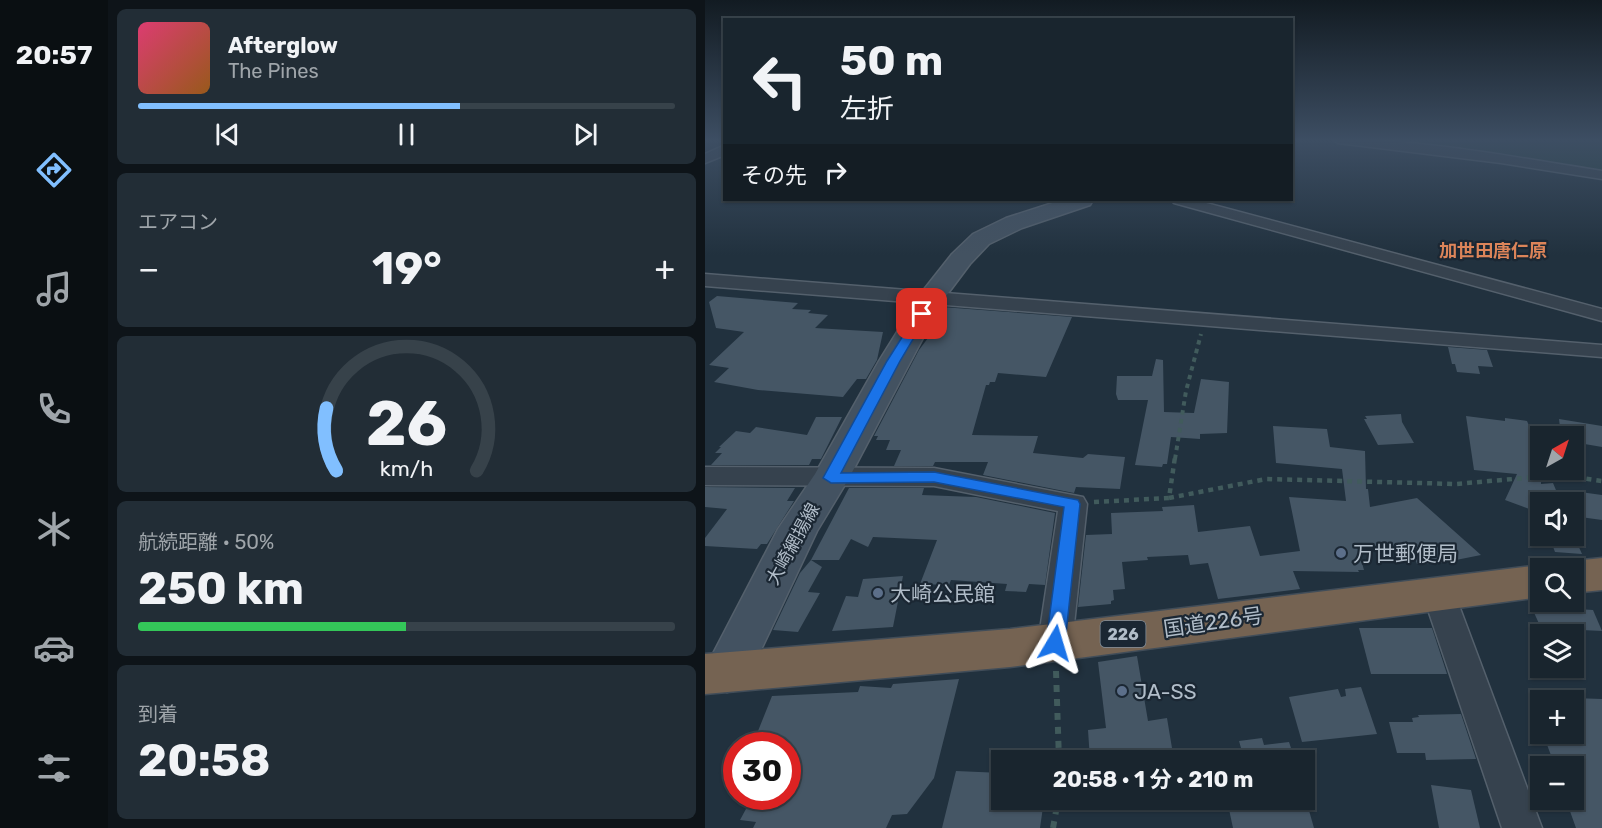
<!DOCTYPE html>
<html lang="ja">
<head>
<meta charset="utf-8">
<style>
	:root { --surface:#19252e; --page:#222d36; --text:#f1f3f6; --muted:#9fa5aa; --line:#37424a; --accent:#81bfff }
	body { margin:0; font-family:Rubik,"Noto Sans JP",sans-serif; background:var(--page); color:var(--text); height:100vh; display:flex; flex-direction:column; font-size:22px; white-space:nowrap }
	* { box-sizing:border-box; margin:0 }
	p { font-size:20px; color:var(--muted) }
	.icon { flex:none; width:33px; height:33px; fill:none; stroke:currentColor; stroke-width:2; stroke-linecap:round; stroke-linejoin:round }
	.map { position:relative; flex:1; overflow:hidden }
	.details { display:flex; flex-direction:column; gap:9px; padding:9px; background:#0e1419; width:597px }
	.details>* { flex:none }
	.top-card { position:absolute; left:18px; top:18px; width:570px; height:183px; border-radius:0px; box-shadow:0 2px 4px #0004,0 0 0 2px var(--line); background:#19252e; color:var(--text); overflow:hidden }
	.needle { width:39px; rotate:39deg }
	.fabs { position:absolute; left:825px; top:426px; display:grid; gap:12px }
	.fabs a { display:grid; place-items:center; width:54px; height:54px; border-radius:0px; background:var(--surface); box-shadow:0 2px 4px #0004,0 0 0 2px var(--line); font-size:30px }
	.speed { position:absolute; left:18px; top:732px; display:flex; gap:12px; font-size:30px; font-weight:700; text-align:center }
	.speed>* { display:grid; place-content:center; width:78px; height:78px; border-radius:50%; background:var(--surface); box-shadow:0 2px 4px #0004,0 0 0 2px var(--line); line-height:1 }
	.speed .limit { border:9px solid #d22; background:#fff; color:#111 }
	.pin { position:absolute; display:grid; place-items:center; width:51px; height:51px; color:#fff; margin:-26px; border-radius:12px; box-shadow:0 3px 9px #0006 }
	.me { position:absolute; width:66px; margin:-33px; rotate:7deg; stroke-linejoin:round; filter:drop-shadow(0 0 4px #0008) }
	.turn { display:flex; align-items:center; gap:21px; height:126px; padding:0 18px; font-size:27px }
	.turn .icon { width:78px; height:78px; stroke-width:2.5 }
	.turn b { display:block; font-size:42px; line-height:51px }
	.then { display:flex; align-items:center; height:57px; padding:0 18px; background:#0003; gap:12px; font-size:22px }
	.big { font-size:45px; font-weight:700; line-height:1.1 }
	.details .tile { flex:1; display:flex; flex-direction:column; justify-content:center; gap:9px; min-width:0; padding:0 21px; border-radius:9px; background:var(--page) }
	.details .dial { align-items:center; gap:0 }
	.dial svg { height:156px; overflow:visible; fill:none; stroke:var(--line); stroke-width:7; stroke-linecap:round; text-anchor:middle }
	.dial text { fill:var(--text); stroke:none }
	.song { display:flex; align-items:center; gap:18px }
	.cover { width:72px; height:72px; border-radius:9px; background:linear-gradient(135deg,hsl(340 70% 55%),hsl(30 70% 35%)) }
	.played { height:6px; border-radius:3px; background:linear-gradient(90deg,var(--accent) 60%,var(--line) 60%) }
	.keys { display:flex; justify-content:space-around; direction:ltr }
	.heat { display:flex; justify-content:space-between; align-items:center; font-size:33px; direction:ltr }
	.charge { height:9px; border-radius:4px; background:linear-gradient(90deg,#34c759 50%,var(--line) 0) }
	.trip { position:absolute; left:286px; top:750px; width:324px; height:60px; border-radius:0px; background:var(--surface); box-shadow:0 2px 4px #0004,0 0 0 2px var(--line); font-weight:700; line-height:60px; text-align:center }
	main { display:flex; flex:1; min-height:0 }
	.dock { display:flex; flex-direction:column; width:108px; justify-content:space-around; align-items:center; background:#0a0f12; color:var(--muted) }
	.dock .icon { width:42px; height:42px }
	.dock .current { color:var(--accent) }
	.dock b { font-size:27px; color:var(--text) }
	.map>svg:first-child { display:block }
	.green { fill:#233f3f }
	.building { fill:#455665 }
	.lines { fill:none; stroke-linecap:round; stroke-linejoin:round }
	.street-casing { stroke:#54606c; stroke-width:3 }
	.secondary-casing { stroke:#54606c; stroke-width:3 }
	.highway-casing { stroke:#414d59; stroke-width:3 }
	.path-far2 { stroke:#415b5c; stroke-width:4; stroke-dasharray:4.5 4.5; stroke-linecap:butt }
	.path-far1 { stroke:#415b5c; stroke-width:4.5; stroke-dasharray:5 5; stroke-linecap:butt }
	.path { stroke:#415b5c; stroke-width:6; stroke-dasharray:7 7; stroke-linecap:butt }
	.street { fill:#36424e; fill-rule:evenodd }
	.secondary { fill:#435261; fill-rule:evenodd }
	.highway { fill:#756352; fill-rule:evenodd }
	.route { fill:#1a73e8; stroke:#114b97; stroke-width:1.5 }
	.service-dot { fill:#5c6f8a; stroke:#1b2733; stroke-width:2 }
	.labels { text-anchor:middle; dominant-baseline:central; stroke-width:4.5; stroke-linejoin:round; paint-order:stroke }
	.shield { fill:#1b2733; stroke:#84909c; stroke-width:1.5 }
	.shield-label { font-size:16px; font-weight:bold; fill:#b1bdc9 }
	.far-quarter-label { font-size:18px; font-weight:bold; fill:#dc8459; stroke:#1b2733 }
	.street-label { font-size:18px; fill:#b1bdc9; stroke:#1b2733 }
	.near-poi-label { font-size:21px; fill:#b1bdc9; stroke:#1b2733; text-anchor:start }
	.near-street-label { font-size:21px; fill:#b1bdc9; stroke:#1b2733 }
</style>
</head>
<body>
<main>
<nav class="dock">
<b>20:57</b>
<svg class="icon current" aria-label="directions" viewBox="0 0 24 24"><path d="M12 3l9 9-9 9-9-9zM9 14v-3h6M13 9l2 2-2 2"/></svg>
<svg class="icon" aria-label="music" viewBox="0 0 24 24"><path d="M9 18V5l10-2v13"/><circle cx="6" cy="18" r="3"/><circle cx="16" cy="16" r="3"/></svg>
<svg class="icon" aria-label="phone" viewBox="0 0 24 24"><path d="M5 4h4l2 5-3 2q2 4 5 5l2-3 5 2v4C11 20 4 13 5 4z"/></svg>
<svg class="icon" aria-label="climate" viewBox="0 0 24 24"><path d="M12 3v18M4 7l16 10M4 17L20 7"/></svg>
<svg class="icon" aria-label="car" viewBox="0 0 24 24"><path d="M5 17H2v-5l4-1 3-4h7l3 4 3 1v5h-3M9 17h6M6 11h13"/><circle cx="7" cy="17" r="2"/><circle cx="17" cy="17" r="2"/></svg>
<svg class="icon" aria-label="filters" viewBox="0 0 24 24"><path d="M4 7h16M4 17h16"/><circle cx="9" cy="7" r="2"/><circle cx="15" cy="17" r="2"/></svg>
</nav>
<section class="details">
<div class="tile">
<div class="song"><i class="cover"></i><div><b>Afterglow</b><p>The Pines</p></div></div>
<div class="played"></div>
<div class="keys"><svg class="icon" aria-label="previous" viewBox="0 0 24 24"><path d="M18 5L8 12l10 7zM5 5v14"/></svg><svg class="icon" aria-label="pause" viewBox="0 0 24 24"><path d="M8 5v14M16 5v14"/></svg><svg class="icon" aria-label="next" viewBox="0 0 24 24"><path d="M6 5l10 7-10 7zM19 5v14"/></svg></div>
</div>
<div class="tile"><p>エアコン</p>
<div class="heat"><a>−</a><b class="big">19°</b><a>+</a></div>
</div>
<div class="tile dial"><svg viewBox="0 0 100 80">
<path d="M14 69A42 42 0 1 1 86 69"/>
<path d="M14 69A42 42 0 0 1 9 37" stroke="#81bfff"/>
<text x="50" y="56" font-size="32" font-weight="700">26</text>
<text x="50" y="72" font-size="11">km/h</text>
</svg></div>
<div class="tile"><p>航続距離 · 50%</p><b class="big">250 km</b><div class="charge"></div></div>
<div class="tile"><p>到着</p><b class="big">20:58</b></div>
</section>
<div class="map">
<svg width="897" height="828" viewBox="0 0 897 828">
	<rect width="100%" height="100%" fill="#21313e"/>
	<polygon class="green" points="655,139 897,139 897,172 766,151"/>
	<g class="building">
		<polygon points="12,296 93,303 87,309 106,310 103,313 123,315 110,328 178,332 172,360 161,379 152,379 138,397 53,390 9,382 24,368 4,365 39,332 11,328 4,302"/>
		<polygon points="237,307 367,317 341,377 293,373 290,382 285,382 284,385 281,385 267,435 333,436 328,453 378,458 383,454 420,457 415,489 371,487 369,493 278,475 283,462 230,462 228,466 189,466 196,450 181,450 185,440 171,440 173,436 169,436 214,350 229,330 225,330"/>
		<polygon points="743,347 782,350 788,367 773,366 775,374 752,372 750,364 747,364"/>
		<polygon points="451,359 458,360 459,412 489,413 496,379 524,382 522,433 495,434 495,439 466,437 462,464 458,464 457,467 430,465 443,400 413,400 411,394 412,376 447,376"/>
		<polygon points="696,414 697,422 709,443 673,445 659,419 662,419 660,416"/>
		<polygon points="761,416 800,421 800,418 822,421 836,453 836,484 848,483 856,502 836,502 835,513 800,500 812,474 769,470"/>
		<polygon points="111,417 137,417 116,459 107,459 104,465 6,465 17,453 10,453 16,447 14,447 31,431 45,433 51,427 102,435"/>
		<polygon points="854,419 897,426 897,447 868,442 868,436 856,436"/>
		<polygon points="568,426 622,429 625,447 660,451 661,489 663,489 665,507 712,498 776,555 736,563 712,564 704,545 652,546 659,570 653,570 654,572 588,571 595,589 513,599 503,563 485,565 483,555 442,557 443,560 417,562 420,589 408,590 409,600 406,601 406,604 373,607 381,535 407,534 406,513 458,511 457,507 489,505 493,532 545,526 555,556 595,551 584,497 641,501 637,469 571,463"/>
		<polygon points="0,487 90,488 82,501 89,501 62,544 56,544 52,549 0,546 0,538 22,509 0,507"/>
		<polygon points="144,488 219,488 217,495 271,497 350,513 340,585 324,584 321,592 300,591 302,584 246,580 244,585 215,584 232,540 168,537 163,547 146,539 134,560 106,560 117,567 103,592 115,593 93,632 68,630 95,573 106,560"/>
		<polygon points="868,491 897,495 897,520 868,516"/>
		<polygon points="844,536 869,536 877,554 850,552"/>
		<polygon points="198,576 188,627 127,631 141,596 153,597 158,579"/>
		<polygon points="826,606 888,610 897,631 836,628"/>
		<polygon points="654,628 727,628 742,674 666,674"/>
		<polygon points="432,656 443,721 462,718 469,760 385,760 383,730 401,728 393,662"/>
		<polygon points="254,679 229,778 202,814 187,815 181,828 48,828 51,822 35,820 48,796 82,796 82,746 51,746 57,731 53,731 67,696 153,692 155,686 186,688 188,684"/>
		<polygon points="656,687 672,734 597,742 584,697 633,689 636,697 641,696 640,689"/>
		<polygon points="868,698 897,699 897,828 871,828 861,800 868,800 868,766 850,766 838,734 868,734"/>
		<polygon points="756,714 771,759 721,760 720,753 692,753 684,722 708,722 707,718 714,717 713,715"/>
		<polygon points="557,738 559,745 584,742 590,760 525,760 524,749 536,748 534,741"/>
		<polygon points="251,771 297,773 297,800 339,800 335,828 237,828"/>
		<polygon points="726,785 766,790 775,828 734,828"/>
		<polygon points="522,800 601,800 609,828 528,828"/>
	</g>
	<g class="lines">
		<g class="street-casing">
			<g id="street">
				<path d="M627,139C717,139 808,157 897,171V179L796,163L633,143Z"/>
				<polygon points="20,145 20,155 0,163 0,154"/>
				<polygon points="466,200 490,200 897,309 897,321 469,203"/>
				<polygon points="0,274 897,345 897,357 0,286"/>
				<polygon points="0,467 229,468 378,497 382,504 367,643 362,653 350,657 338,653 333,643 353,511 229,486 0,485"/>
				<polygon points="733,580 744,583 749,592 837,828 797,828 717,592 722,583"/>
			</g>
		</g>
		<g class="secondary-casing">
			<polygon id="secondary" points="357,200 388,200 385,205 317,228 284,244 265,264 238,300 144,478 112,531 39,686 22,692 5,686 0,675 0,669 73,529 110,474 174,361 217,292 247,254 268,234 301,218"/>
		</g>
		<g class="highway-casing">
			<g id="highway">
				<polygon points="897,558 897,590 868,593 868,568 852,568 853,566 868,561"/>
				<polygon points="836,565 848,568 836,568 836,597 305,667 0,694 0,654 305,629"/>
			</g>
		</g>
		<polyline class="path-far2" points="470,459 481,391 496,334"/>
		<g class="path-far1">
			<polyline points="464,498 561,479 751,484 854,475 897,481"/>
			<polyline points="389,502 464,498 470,457"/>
		</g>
		<g class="path">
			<polyline points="351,671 354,760"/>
			<polyline points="348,828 353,800"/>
		</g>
		<use href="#street" class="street"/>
		<use href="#secondary" class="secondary"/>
		<use href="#highway" class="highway"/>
	</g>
	<linearGradient id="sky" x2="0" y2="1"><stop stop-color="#121b22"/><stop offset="0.55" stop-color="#3d4e63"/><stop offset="1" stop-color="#3d4e63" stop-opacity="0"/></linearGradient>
	<rect width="897" height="255" fill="url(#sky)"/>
	<polygon class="route" points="217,311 223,314 195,361 136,473 229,472 373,500 375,504 360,643 357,649 350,651 344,649 341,643 359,507 229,482 126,483 118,478 182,361 213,312"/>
	<g class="service-dot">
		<circle cx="636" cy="553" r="6"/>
		<circle cx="173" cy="593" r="6"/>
		<circle cx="417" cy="691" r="6"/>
	</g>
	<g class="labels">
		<rect class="shield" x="395.5" y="621" width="45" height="26" rx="4.5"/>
		<g class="shield-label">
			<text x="418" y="634">226</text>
		</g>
		<g class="far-quarter-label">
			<text x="788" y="251">加世田唐仁原</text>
		</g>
		<g class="street-label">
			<text transform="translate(88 544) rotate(-61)">大崎網揚線</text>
		</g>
		<g class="near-poi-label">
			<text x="648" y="553">万世郵便局</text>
			<text x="185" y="593">大崎公民館</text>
			<text x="429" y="691">JA-SS</text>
		</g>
		<g class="near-street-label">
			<text transform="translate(508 622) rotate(-8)">国道226号</text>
		</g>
	</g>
</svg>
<div class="fabs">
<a><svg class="needle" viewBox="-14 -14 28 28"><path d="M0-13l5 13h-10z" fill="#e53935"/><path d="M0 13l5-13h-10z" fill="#9fa5aa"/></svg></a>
<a><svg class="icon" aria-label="sound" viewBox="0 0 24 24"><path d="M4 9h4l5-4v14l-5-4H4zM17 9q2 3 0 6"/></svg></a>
<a><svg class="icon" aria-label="search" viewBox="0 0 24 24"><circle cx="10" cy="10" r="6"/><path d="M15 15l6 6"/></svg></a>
<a><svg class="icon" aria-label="layers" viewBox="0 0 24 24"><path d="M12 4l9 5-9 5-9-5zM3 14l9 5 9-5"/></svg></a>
<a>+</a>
<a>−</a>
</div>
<div class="speed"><div class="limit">30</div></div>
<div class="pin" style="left:217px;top:314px;background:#d93025"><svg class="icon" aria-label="arrive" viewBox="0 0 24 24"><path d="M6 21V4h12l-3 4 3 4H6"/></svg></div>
<svg class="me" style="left:350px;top:643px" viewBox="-20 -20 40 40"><path d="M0-17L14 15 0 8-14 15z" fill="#1a73e8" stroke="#fff" stroke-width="4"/></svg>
<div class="trip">20:58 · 1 分 · 210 m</div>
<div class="top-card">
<div class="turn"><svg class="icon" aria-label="left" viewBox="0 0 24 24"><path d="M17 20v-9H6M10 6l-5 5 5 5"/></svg><div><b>50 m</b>左折</div></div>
<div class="then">その先<svg class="icon" aria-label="right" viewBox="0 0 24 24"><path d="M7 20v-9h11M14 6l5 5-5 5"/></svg></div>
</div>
</div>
</main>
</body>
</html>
